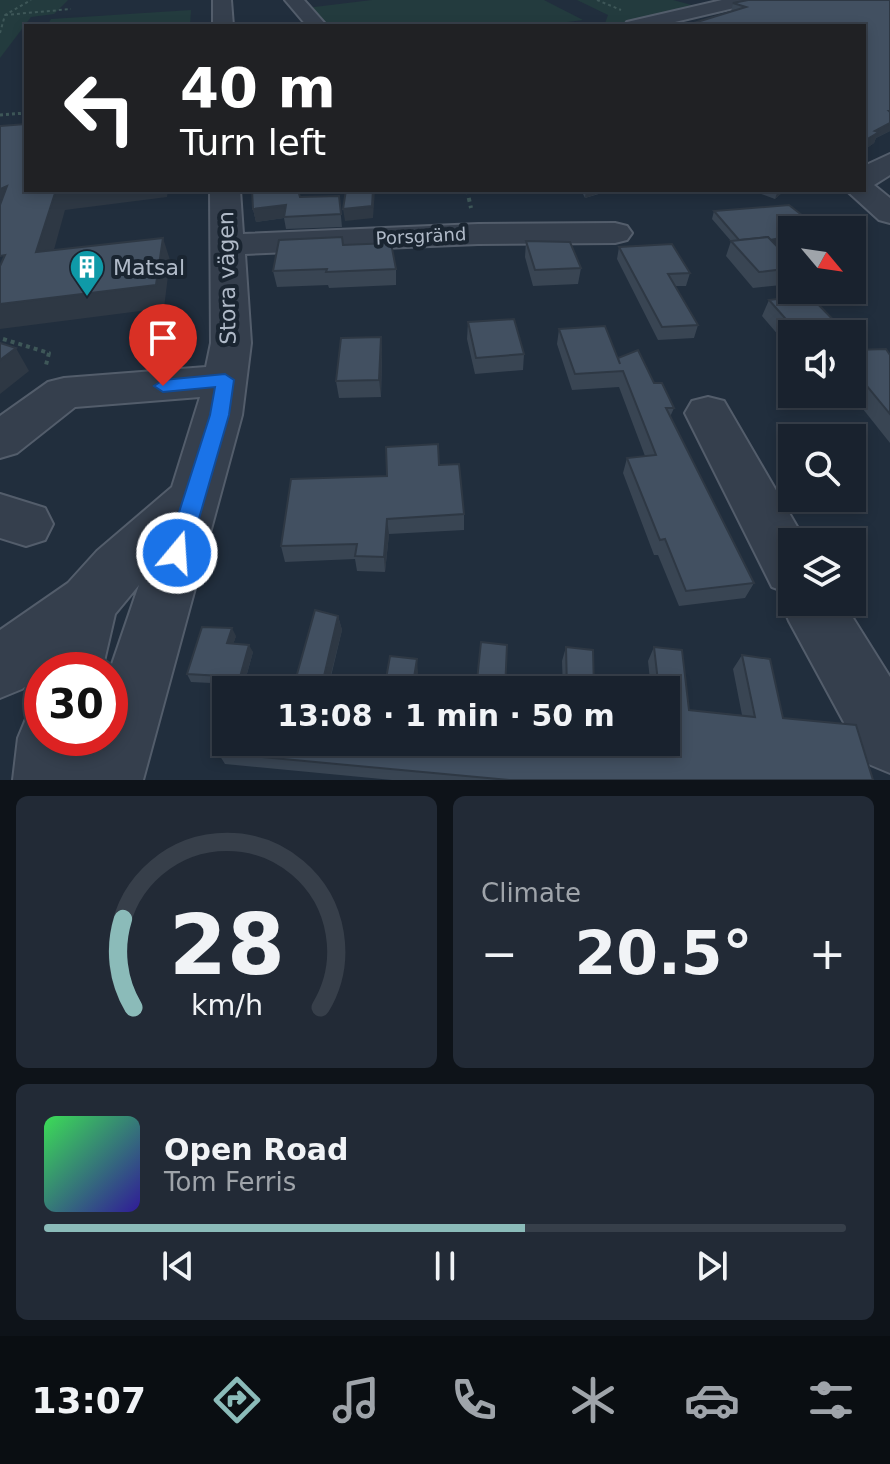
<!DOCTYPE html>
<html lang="en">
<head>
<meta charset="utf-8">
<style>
	:root { --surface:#19222e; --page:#222a36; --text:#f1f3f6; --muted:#9fa4aa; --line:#373f4a; --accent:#8bbbb9 }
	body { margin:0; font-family:"DejaVu Sans",sans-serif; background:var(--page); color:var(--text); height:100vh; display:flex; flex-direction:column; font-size:30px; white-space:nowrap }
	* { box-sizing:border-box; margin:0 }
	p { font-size:26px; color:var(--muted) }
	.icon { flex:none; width:44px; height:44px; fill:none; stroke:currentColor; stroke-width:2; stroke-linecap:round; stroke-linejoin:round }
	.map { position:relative; height:780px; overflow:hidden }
	.details { display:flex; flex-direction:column; gap:16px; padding:16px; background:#0e1319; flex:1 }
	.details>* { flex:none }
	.top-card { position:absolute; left:24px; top:24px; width:842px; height:168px; border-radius:0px; box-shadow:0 4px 12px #0003,0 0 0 2px var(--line); background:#202124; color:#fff; overflow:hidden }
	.needle { width:52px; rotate:119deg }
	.fabs { position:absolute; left:778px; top:216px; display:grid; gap:16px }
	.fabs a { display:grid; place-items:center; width:88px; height:88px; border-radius:0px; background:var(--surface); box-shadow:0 4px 12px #0003,0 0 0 2px var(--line); font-size:40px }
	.speed { position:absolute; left:24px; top:652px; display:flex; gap:16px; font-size:40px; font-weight:700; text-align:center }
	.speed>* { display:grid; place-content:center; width:104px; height:104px; border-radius:50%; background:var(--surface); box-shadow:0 4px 12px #0003,0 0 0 2px var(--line); line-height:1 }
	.speed .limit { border:12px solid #d22; background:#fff; color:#111 }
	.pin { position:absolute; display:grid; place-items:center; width:68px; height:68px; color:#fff; margin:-82px -34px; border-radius:50% 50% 50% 0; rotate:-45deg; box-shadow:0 0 8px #0007 }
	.pin .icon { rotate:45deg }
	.me { position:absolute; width:88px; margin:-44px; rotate:18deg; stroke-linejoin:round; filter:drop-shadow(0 0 6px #0008) }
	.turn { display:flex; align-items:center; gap:28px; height:168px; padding:0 24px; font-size:36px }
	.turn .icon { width:104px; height:104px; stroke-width:2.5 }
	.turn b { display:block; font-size:56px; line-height:68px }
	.big { font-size:60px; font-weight:600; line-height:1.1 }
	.details .card { flex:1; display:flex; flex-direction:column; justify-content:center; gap:12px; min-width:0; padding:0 28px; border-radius:12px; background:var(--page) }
	.details .dial { align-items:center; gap:0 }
	.dial svg { height:208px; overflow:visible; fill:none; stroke:var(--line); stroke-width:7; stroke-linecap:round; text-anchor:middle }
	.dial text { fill:var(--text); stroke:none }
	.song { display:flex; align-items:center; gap:24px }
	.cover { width:96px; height:96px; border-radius:12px; background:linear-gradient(135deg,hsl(130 70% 55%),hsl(250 70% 35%)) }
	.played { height:8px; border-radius:4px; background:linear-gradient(90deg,var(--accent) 60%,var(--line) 60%) }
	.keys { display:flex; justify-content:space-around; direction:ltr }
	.heat { display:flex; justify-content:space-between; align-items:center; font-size:44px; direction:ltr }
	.details .tiles { flex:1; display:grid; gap:16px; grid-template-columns:1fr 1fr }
	.card:last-child { grid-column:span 2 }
	.trip { position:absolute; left:212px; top:676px; width:468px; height:80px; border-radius:0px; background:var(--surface); box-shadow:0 4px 12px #0003,0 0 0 2px var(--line); font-weight:600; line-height:80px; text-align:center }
	.tab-bar { display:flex; height:128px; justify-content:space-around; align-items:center; background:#0a0e12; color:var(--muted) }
	.tab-bar .icon { width:56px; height:56px }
	.tab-bar .on { color:var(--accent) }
	.tab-bar b { font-size:36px; color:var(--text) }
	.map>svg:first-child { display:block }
	.green { fill:#233b3e }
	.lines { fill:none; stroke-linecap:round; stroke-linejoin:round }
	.minor-casing { stroke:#535d6b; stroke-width:4 }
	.path-far2 { stroke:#3e5758; stroke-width:2; stroke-dasharray:3 3; stroke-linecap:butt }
	.path-far1 { stroke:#3e5758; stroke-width:3; stroke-dasharray:3 3; stroke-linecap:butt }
	.path { stroke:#3e5758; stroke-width:4; stroke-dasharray:4 4; stroke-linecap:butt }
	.minor { fill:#353f4d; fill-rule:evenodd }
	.wall { fill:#394553 }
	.shaded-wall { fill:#2e3844 }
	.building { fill:#425061; stroke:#2e3844; stroke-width:2 }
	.route { fill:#1a73e8; stroke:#114b97; stroke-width:2 }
	.labels { text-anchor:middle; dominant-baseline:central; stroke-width:8; stroke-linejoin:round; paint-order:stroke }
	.far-street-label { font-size:18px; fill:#b0bac8; stroke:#1a2531 }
	.poi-label { font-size:22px; fill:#b0bac8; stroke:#1a2531; text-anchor:start }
	.street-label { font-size:22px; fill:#b0bac8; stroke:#1a2531 }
</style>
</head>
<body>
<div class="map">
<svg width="890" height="780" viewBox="0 0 890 780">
	<rect width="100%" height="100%" fill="#212e3d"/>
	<g class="green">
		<polygon points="0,0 68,0 54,14 31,17 0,58"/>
		<polygon points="372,0 544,0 583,20 537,26 325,26 306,8"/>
		<polygon points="577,0 673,0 699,7 604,26 608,15"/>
		<polygon points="191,10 190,26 47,26 51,19"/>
	</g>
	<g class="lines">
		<g class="minor-casing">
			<g id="minor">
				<polygon points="213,0 231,0 233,26 213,26"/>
				<polygon points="285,0 304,0 327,26 307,26"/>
				<polygon points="722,0 754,0 751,4 658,26 624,26 627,22"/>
				<polygon points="890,154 890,175 874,185 890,198 890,223 879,220 846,190 864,190 864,166"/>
				<polygon points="210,190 240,190 243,234 478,224 615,223 627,226 632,233 627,240 615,243 478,244 245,254 251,343 242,415 143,780 13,780 18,738 28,714 42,708 42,738 86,738 86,742 87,738 110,738 110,670 139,585 115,614 102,670 42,670 42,678 40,675 22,689 0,698 0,630 68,583 97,551 172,487 200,397 75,407 17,453 0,458 0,416 48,382 64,378 206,367 211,343"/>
				<polygon points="708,397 724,401 806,542 792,542 792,602 843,602 890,677 890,773 866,763 789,621 781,602 786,592 772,587 685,413 692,401"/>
				<polygon points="0,494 45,508 53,524 45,540 26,546 0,538"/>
			</g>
		</g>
		<g class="path-far2">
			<polyline points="597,0 621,10"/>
			<polyline points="5,15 71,9"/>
			<polyline points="0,33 5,15 31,0"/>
		</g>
		<polyline class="path-far1" points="0,115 26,113"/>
		<g class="path">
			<polyline points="467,190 471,208"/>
			<polyline points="3,339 49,353 46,365"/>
		</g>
		<use href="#minor" class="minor"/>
	</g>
	<g class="wall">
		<polygon points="890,0 890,131 876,138 874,143 864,150 864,26 731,12 733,3"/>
		<polygon points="581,190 633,190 632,193 609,191 585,198"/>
		<polygon points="750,190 785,190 775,199"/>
		<polygon points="339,196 342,227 286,229 284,218 256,222 253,209 300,197"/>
		<polygon points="714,211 777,246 792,262 792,281 791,284 753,288 726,256 731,241 712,219"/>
		<polygon points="526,241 581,268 578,284 533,286 525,257"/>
		<polygon points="343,245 396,269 396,285 329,288 328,285 277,287 273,271"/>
		<polygon points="619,247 690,273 686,286 675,286 698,325 694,338 658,340 617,259"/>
		<polygon points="769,300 847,334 792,334 792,351 762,316"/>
		<polygon points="468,322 524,354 523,370 475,374 467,339"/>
		<polygon points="559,329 654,383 674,408 670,417 754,583 745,598 679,606 658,555 654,555 623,473 627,458 645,456 619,387 572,390 557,344"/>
		<polygon points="381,337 382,353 381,397 339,398 336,381"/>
		<polygon points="852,339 858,346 856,350 890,355 890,443 851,394"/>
		<polygon points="439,465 464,514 464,530 389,534 385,572 357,571 355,559 285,562 281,546 387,476"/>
		<polygon points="338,616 342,630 328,689 191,682 187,674 236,636 233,644 253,652 245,681 294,685"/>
		<polygon points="566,647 594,690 563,690 562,661"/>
		<polygon points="654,647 689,710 742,715 733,669 742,655 783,718 873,780 392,780 225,764 218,753 666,742 666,690 651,690 648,661"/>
	</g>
	<g class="shaded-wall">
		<polygon points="890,123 890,131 876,138 874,143 864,150 864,141 875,131"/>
		<polygon points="7,186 0,214 0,189"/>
		<polygon points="56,190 168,190 167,197 65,210 47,275 36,252"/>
		<polygon points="373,190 375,190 373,218 345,221 343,209"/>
		<polygon points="586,190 609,190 585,198"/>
		<polygon points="778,190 785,190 775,199"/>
		<polygon points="286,205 284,218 256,222 253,209"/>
		<polygon points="792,236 792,243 741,253 744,245"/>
		<polygon points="163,238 170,260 164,308 0,329 0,304"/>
		<polygon points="381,337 382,353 381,397 379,380"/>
		<polygon points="16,348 29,371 0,394 0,360"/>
		<polygon points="387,519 389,534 385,572 384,557"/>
		<polygon points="338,616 342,630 327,690 321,689"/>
		<polygon points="232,628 236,636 231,651 227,643"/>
		<polygon points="249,645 253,652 244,684 240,677"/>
		<polygon points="417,659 418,673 415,690 412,690"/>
	</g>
	<g class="building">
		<polygon points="748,0 890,0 890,111 889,111 890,112 890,123 875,131 879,132 864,141 864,26 684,26 746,7 733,3"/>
		<polygon points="26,124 26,190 56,190 36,252 163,238 156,285 0,304 0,266 5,255 0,256 0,205 7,186 0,189 0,126"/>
		<polygon points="252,190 298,190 300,197 339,196 341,214 284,217 286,205 253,209"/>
		<polygon points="346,190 373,190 372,206 343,209"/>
		<polygon points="789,205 821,230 792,230 792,236 770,240 768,237 739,240 714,211"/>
		<polygon points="342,237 343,245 391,243 396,269 326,272 327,269 273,271 279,240"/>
		<polygon points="768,237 792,262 792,268 759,272 731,241"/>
		<polygon points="526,241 570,242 581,268 535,270"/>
		<polygon points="672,244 690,273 668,274 698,325 662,327 619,247"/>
		<polygon points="809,295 847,334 799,334 769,300"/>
		<polygon points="514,319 524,354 476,358 468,322"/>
		<polygon points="605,326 620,364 618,358 638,350 654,383 662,383 674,408 666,408 754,583 686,591 665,539 660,540 627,458 656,455 623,371 575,374 559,329"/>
		<polygon points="381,337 379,380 336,381 341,338"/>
		<polygon points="852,339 858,346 852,346"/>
		<polygon points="0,343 16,348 0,360"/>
		<polygon points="886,349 890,355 890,414 852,368 852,350"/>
		<polygon points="438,444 439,465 459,464 464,514 387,519 384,557 355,556 357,544 281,546 291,479 387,476 386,447"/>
		<polygon points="315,610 338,616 321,689 335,690 237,690 240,680 294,685"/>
		<polygon points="202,627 232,628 227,643 249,645 240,677 187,674"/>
		<polygon points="481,642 507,645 505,690 476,690"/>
		<polygon points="566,647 593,650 594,690 567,690"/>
		<polygon points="654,647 682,650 689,710 755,717 742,655 770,659 783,718 856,725 873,780 509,780 218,753 226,725 226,742 666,742 666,690 659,690"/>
		<polygon points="390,656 417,659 412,690 384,690"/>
	</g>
	<polygon class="route" points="225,374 234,380 229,415 189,553 185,560 177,563 169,560 166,553 210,415 215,387 163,392 154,386 163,380"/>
	<defs>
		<g id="building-pin" transform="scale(1.8)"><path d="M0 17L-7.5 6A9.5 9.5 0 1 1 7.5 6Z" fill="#0f9aa8" stroke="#1a2531"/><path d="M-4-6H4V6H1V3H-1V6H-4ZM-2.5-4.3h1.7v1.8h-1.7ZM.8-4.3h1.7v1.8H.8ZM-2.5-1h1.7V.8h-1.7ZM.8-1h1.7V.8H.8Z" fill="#fff"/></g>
	</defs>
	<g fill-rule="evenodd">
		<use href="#building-pin" x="87" y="267"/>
	</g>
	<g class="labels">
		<g class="far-street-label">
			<text transform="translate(421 236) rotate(-3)">Porsgränd</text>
		</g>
		<g class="poi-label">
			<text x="113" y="267">Matsal</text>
		</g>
		<g class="street-label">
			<text transform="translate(227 278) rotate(-91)">Stora vägen</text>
		</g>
	</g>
</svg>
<div class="fabs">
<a><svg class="needle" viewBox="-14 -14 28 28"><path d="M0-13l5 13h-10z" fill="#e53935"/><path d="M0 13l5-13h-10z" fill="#9fa4aa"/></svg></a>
<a><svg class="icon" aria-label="sound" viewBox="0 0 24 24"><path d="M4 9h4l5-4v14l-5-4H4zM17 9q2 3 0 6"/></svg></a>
<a><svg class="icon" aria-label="search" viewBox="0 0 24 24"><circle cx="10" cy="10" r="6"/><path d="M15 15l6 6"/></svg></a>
<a><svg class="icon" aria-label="layers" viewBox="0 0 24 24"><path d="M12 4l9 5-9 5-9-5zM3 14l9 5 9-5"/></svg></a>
</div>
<div class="speed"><div class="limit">30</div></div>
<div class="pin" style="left:163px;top:386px;background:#d93025"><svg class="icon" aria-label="arrive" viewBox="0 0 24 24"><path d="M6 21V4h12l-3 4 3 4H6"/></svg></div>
<svg class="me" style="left:177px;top:553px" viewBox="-20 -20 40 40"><circle r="17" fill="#1a73e8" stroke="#fff" stroke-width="3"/><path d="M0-11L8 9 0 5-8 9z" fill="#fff"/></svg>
<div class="trip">13:08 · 1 min · 50 m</div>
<div class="top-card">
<div class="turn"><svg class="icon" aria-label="left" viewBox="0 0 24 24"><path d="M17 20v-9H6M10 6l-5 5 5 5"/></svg><div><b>40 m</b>Turn left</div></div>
</div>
</div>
<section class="details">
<div class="tiles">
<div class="card dial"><svg viewBox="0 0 100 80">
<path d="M14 69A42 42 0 1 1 86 69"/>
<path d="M14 69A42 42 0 0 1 10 35" stroke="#8bbbb9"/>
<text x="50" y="56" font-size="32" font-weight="700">28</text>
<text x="50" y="72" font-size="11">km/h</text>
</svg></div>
<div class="card"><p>Climate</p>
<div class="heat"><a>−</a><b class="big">20.5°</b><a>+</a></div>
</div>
<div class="card">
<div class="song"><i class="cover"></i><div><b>Open Road</b><p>Tom Ferris</p></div></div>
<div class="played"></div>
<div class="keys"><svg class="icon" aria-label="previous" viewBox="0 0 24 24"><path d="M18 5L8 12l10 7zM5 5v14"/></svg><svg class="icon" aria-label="pause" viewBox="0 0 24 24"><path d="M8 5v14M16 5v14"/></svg><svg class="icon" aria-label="next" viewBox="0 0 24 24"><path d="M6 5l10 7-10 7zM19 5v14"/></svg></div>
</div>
</div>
</section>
<nav class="tab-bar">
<b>13:07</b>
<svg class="icon on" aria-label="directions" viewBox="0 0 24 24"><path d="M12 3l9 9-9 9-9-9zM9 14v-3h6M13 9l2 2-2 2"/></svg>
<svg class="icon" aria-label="music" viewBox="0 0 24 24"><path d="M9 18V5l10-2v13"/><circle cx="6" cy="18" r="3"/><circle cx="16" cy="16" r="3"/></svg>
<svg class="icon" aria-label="phone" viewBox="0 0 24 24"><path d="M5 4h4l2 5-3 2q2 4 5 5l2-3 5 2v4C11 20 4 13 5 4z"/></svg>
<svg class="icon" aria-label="climate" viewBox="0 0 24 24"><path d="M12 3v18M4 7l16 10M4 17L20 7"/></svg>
<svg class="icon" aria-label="car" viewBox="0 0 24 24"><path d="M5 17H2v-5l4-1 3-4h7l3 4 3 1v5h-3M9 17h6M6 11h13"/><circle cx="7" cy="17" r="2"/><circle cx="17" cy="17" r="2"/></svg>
<svg class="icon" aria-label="filters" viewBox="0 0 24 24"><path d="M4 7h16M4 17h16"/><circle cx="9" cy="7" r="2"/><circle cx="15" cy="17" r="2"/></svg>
</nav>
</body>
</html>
